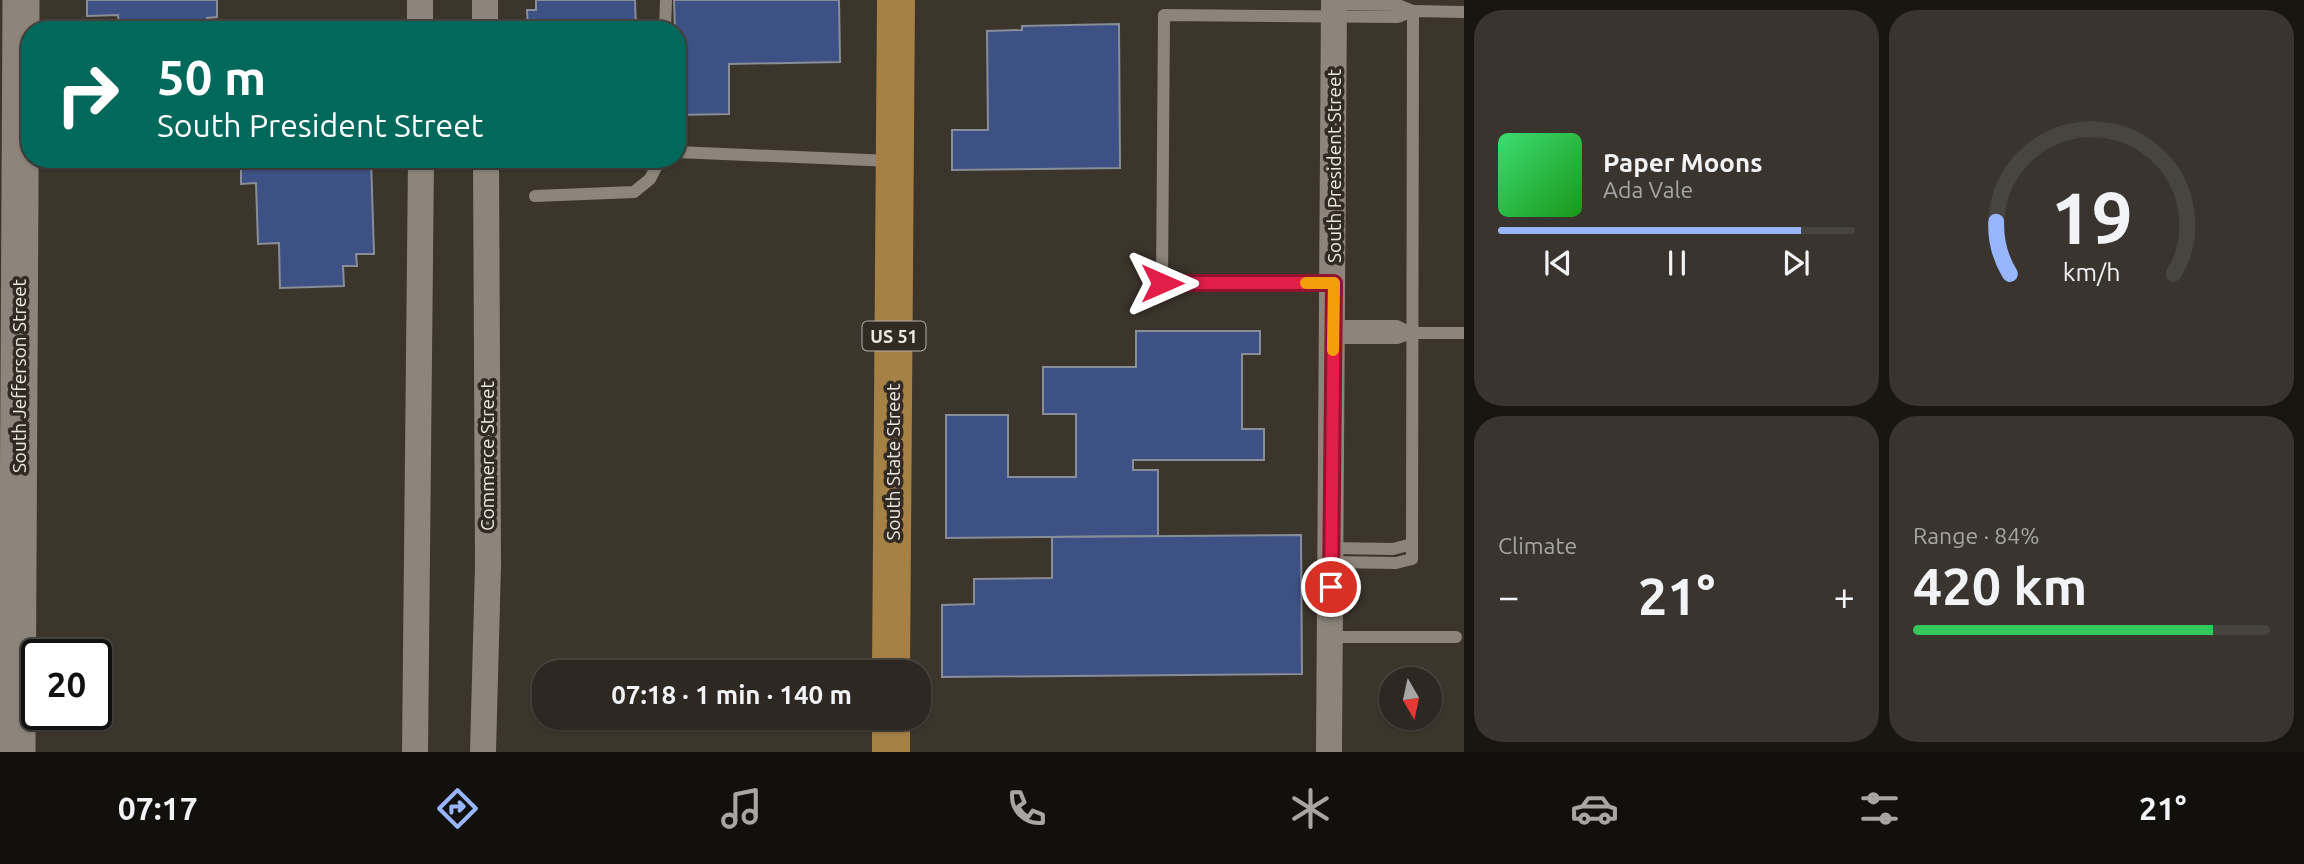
<!DOCTYPE html>
<html lang="en">
<head>
<meta charset="utf-8">
<style>
	:root { --surface:#2d2821; --page:#39342e; --text:#f1f3f6; --muted:#a7a6a5; --line:#48443f; --accent:#98b6fd }
	body { margin:0; font-family:Ubuntu,sans-serif; background:var(--page); color:var(--text); height:100vh; display:flex; flex-direction:column; font-size:26px; white-space:nowrap }
	* { box-sizing:border-box; margin:0 }
	p { font-size:23px; color:var(--muted) }
	.icon { flex:none; width:38px; height:38px; fill:none; stroke:currentColor; stroke-width:2; stroke-linecap:round; stroke-linejoin:round }
	.map { position:relative; flex:1; overflow:hidden }
	.panel { display:flex; flex-direction:column; gap:10px; padding:10px; background:#191612; width:840px }
	.panel>* { flex:none }
	.hud { position:absolute; left:21px; top:21px; width:665px; height:147px; border-radius:28px; box-shadow:0 2px 5px #0004,0 0 0 2px var(--line); background:#00695c; color:#fff; overflow:hidden }
	.needle { width:46px; rotate:171deg }
	.buttons { position:absolute; left:1379px; top:667px; display:grid; gap:14px }
	.buttons a { display:grid; place-items:center; width:63px; height:63px; border-radius:50%; background:var(--surface); box-shadow:0 2px 5px #0004,0 0 0 2px var(--line); font-size:35px }
	.speed { position:absolute; left:21px; top:639px; display:flex; gap:14px; font-size:35px; font-weight:700; text-align:center }
	.speed>* { display:grid; place-content:center; width:91px; height:91px; border-radius:50%; background:var(--surface); box-shadow:0 2px 5px #0004,0 0 0 2px var(--line); line-height:1 }
	.speed .limit { border:4px solid #111; border-radius:10px; background:#fff; color:#111 }
	.pin { position:absolute; display:grid; place-items:center; width:60px; height:60px; color:#fff; margin:-30px; border:4px solid #fff; border-radius:50%; box-shadow:0 2px 7px #0007 }
	.me { position:absolute; width:77px; margin:-38px; rotate:90deg; stroke-linejoin:round; filter:drop-shadow(0 0 5px #0008) }
	.turn { display:flex; align-items:center; gap:24px; height:147px; padding:0 21px; font-size:32px }
	.turn .icon { width:91px; height:91px; stroke-width:2.5 }
	.turn b { display:block; font-size:49px; line-height:60px }
	.big { font-size:52px; font-weight:700; line-height:1.1 }
	.panel .widget { flex:1; display:flex; flex-direction:column; justify-content:center; gap:10px; min-width:0; padding:0 24px; border-radius:28px; background:var(--page) }
	.panel .dial { align-items:center; gap:0 }
	.dial svg { height:182px; overflow:visible; fill:none; stroke:var(--line); stroke-width:7; stroke-linecap:round; text-anchor:middle }
	.dial text { fill:var(--text); stroke:none }
	.song { display:flex; align-items:center; gap:21px }
	.cover { width:84px; height:84px; border-radius:10px; background:linear-gradient(135deg,hsl(140 70% 55%),hsl(120 70% 35%)) }
	.played { height:7px; border-radius:4px; background:linear-gradient(90deg,var(--accent) 85%,var(--line) 85%) }
	.keys { display:flex; justify-content:space-around; direction:ltr }
	.heat { display:flex; justify-content:space-between; align-items:center; font-size:38px; direction:ltr }
	.charge { height:10px; border-radius:5px; background:linear-gradient(90deg,#34c759 84%,var(--line) 0) }
	.panel .tiles { flex:1; display:grid; gap:10px; grid-template-columns:repeat(2,1fr) }
	.trip { position:absolute; left:532px; top:660px; width:399px; height:70px; border-radius:28px; background:var(--surface); box-shadow:0 2px 5px #0004,0 0 0 2px var(--line); font-weight:700; line-height:70px; text-align:center }
	.dock { display:flex; height:112px; justify-content:space-around; align-items:center; background:#12100d; color:var(--muted) }
	.dock .icon { width:49px; height:49px }
	.dock .selected { color:var(--accent) }
	.dock b { font-size:32px; color:var(--text) }
	main { display:flex; flex:1; min-height:0 }
	.map>svg:first-child { display:block }
	.building { fill:#3d5184; stroke:#888d98; stroke-width:2 }
	.lines { fill:none; stroke-linecap:round; stroke-linejoin:round }
	.lane { stroke:#8d857b; stroke-width:12 }
	.street { stroke:#8d857b; stroke-width:26 }
	.secondary { stroke:#8d857b; stroke-width:37 }
	.primary { stroke:#a68146; stroke-width:38 }
	.route-casing { stroke:#92132f; stroke-width:18 }
	.route { stroke:#e11d48; stroke-width:12 }
	.slow { stroke:#f59e0b; stroke-width:12 }
	.labels { text-anchor:middle; dominant-baseline:central; stroke-width:7; stroke-linejoin:round; paint-order:stroke }
	.shield { fill:#322b23; stroke:#b4afa9; stroke-width:2 }
	.shield-label { font-size:18px; font-weight:bold; fill:#ece7e2 }
	.street-label { font-size:19px; fill:#ece7e2; stroke:#322b23 }
</style>
</head>
<body>
<main>
<div class="map">
<svg width="1464" height="752" viewBox="0 0 1464 752">
	<rect width="100%" height="100%" fill="#3c352c"/>
	<g class="building">
		<polygon points="87,0 217,0 217,17 207,18 207,30 119,30 118,15 87,16"/>
		<polygon points="536,0 635,0 636,30 528,30 527,10 536,10"/>
		<polygon points="674,0 839,0 840,62 729,64 729,114 677,115 677,30 675,30"/>
		<polygon points="1119,24 1120,168 952,170 952,130 988,130 987,31 1022,30 1022,26"/>
		<polygon points="241,159 371,159 374,254 356,254 357,266 343,266 344,286 280,288 279,243 258,244 256,183 241,184"/>
		<polygon points="531,159 624,159 624,167 531,169"/>
		<polygon points="1136,331 1260,331 1260,354 1242,354 1242,429 1264,429 1264,460 1133,460 1133,470 1158,470 1158,536 946,538 946,415 1008,415 1008,477 1076,477 1076,414 1043,414 1043,367 1136,367"/>
		<polygon points="1301,535 1302,674 942,677 942,605 974,604 974,579 1052,578 1052,537"/>
	</g>
	<g class="lines">
		<g class="lane">
			<polyline points="1334,4 1398,5 1413,11"/>
			<polyline points="665,30 666,0"/>
			<polyline points="677,152 892,161"/>
			<polyline points="535,196 634,192 650,179 660,159"/>
			<polyline points="1333,283 1162,283 1164,15 1398,17 1413,11"/>
			<polyline points="1333,326 1397,326 1411,333"/>
			<polyline points="1334,338 1397,338 1411,333 1464,333"/>
			<polyline points="1331,548 1393,549 1412,544"/>
			<polyline points="1331,562 1396,563 1412,559 1413,11 1464,12"/>
			<polyline points="1330,637 1456,637"/>
		</g>
		<g class="street">
			<polyline points="420,0 420,30"/>
			<polyline points="485,0 485,30"/>
			<polyline points="415,752 421,159"/>
			<polyline points="483,752 488,565 486,159"/>
			<polyline points="1329,752 1334,0"/>
		</g>
		<polyline class="secondary" points="17,752 21,0"/>
		<g class="primary">
			<polyline points="891,672 896,0"/>
			<polyline points="891,752 891,718"/>
		</g>
	</g>
	<g class="lines">
		<g class="route-casing">
			<polyline id="route" points="1162,283 1334,283 1331,587"/>
		</g>
		<use href="#route" class="route"/>
		<polyline class="slow" points="1306,283 1334,283 1333,350"/>
	</g>
	<g class="labels">
		<rect class="shield" x="862.5" y="321.5" width="63" height="29" rx="5"/>
		<g class="shield-label">
			<text x="894" y="336">US 51</text>
		</g>
		<g class="street-label">
			<text transform="translate(1334 166) rotate(-90)">South President Street</text>
			<text transform="translate(19 376) rotate(-90)">South Jefferson Street</text>
			<text transform="translate(487 456) rotate(-90)">Commerce Street</text>
			<text transform="translate(893 462) rotate(-90)">South State Street</text>
		</g>
	</g>
</svg>
<div class="buttons">
<a><svg class="needle" viewBox="-14 -14 28 28"><path d="M0-13l5 13h-10z" fill="#e53935"/><path d="M0 13l5-13h-10z" fill="#a7a6a5"/></svg></a>
</div>
<div class="speed"><div class="limit">20</div></div>
<div class="pin" style="left:1331px;top:587px;background:#d93025"><svg class="icon" aria-label="arrive" viewBox="0 0 24 24"><path d="M6 21V4h12l-3 4 3 4H6"/></svg></div>
<svg class="me" style="left:1162px;top:283px" viewBox="-20 -20 40 40"><path d="M0-17L14 15 0 8-14 15z" fill="#e11d48" stroke="#fff" stroke-width="4"/></svg>
<div class="trip">07:18 · 1 min · 140 m</div>
<div class="hud">
<div class="turn"><svg class="icon" aria-label="right" viewBox="0 0 24 24"><path d="M7 20v-9h11M14 6l5 5-5 5"/></svg><div><b>50 m</b>South President Street</div></div>
</div>
</div>
<section class="panel">
<div class="tiles">
<div class="widget">
<div class="song"><i class="cover"></i><div><b>Paper Moons</b><p>Ada Vale</p></div></div>
<div class="played"></div>
<div class="keys"><svg class="icon" aria-label="previous" viewBox="0 0 24 24"><path d="M18 5L8 12l10 7zM5 5v14"/></svg><svg class="icon" aria-label="pause" viewBox="0 0 24 24"><path d="M8 5v14M16 5v14"/></svg><svg class="icon" aria-label="next" viewBox="0 0 24 24"><path d="M6 5l10 7-10 7zM19 5v14"/></svg></div>
</div>
<div class="widget dial"><svg viewBox="0 0 100 80">
<path d="M14 69A42 42 0 1 1 86 69"/>
<path d="M14 69A42 42 0 0 1 8 46" stroke="#98b6fd"/>
<text x="50" y="56" font-size="32" font-weight="700">19</text>
<text x="50" y="72" font-size="11">km/h</text>
</svg></div>
<div class="widget"><p>Climate</p>
<div class="heat"><a>−</a><b class="big">21°</b><a>+</a></div>
</div>
<div class="widget"><p>Range · 84%</p><b class="big">420 km</b><div class="charge"></div></div>
</div>
</section>
</main>
<nav class="dock">
<b>07:17</b>
<svg class="icon selected" aria-label="directions" viewBox="0 0 24 24"><path d="M12 3l9 9-9 9-9-9zM9 14v-3h6M13 9l2 2-2 2"/></svg>
<svg class="icon" aria-label="music" viewBox="0 0 24 24"><path d="M9 18V5l10-2v13"/><circle cx="6" cy="18" r="3"/><circle cx="16" cy="16" r="3"/></svg>
<svg class="icon" aria-label="phone" viewBox="0 0 24 24"><path d="M5 4h4l2 5-3 2q2 4 5 5l2-3 5 2v4C11 20 4 13 5 4z"/></svg>
<svg class="icon" aria-label="climate" viewBox="0 0 24 24"><path d="M12 3v18M4 7l16 10M4 17L20 7"/></svg>
<svg class="icon" aria-label="car" viewBox="0 0 24 24"><path d="M5 17H2v-5l4-1 3-4h7l3 4 3 1v5h-3M9 17h6M6 11h13"/><circle cx="7" cy="17" r="2"/><circle cx="17" cy="17" r="2"/></svg>
<svg class="icon" aria-label="filters" viewBox="0 0 24 24"><path d="M4 7h16M4 17h16"/><circle cx="9" cy="7" r="2"/><circle cx="15" cy="17" r="2"/></svg>
<b>21°</b>
</nav>
</body>
</html>
